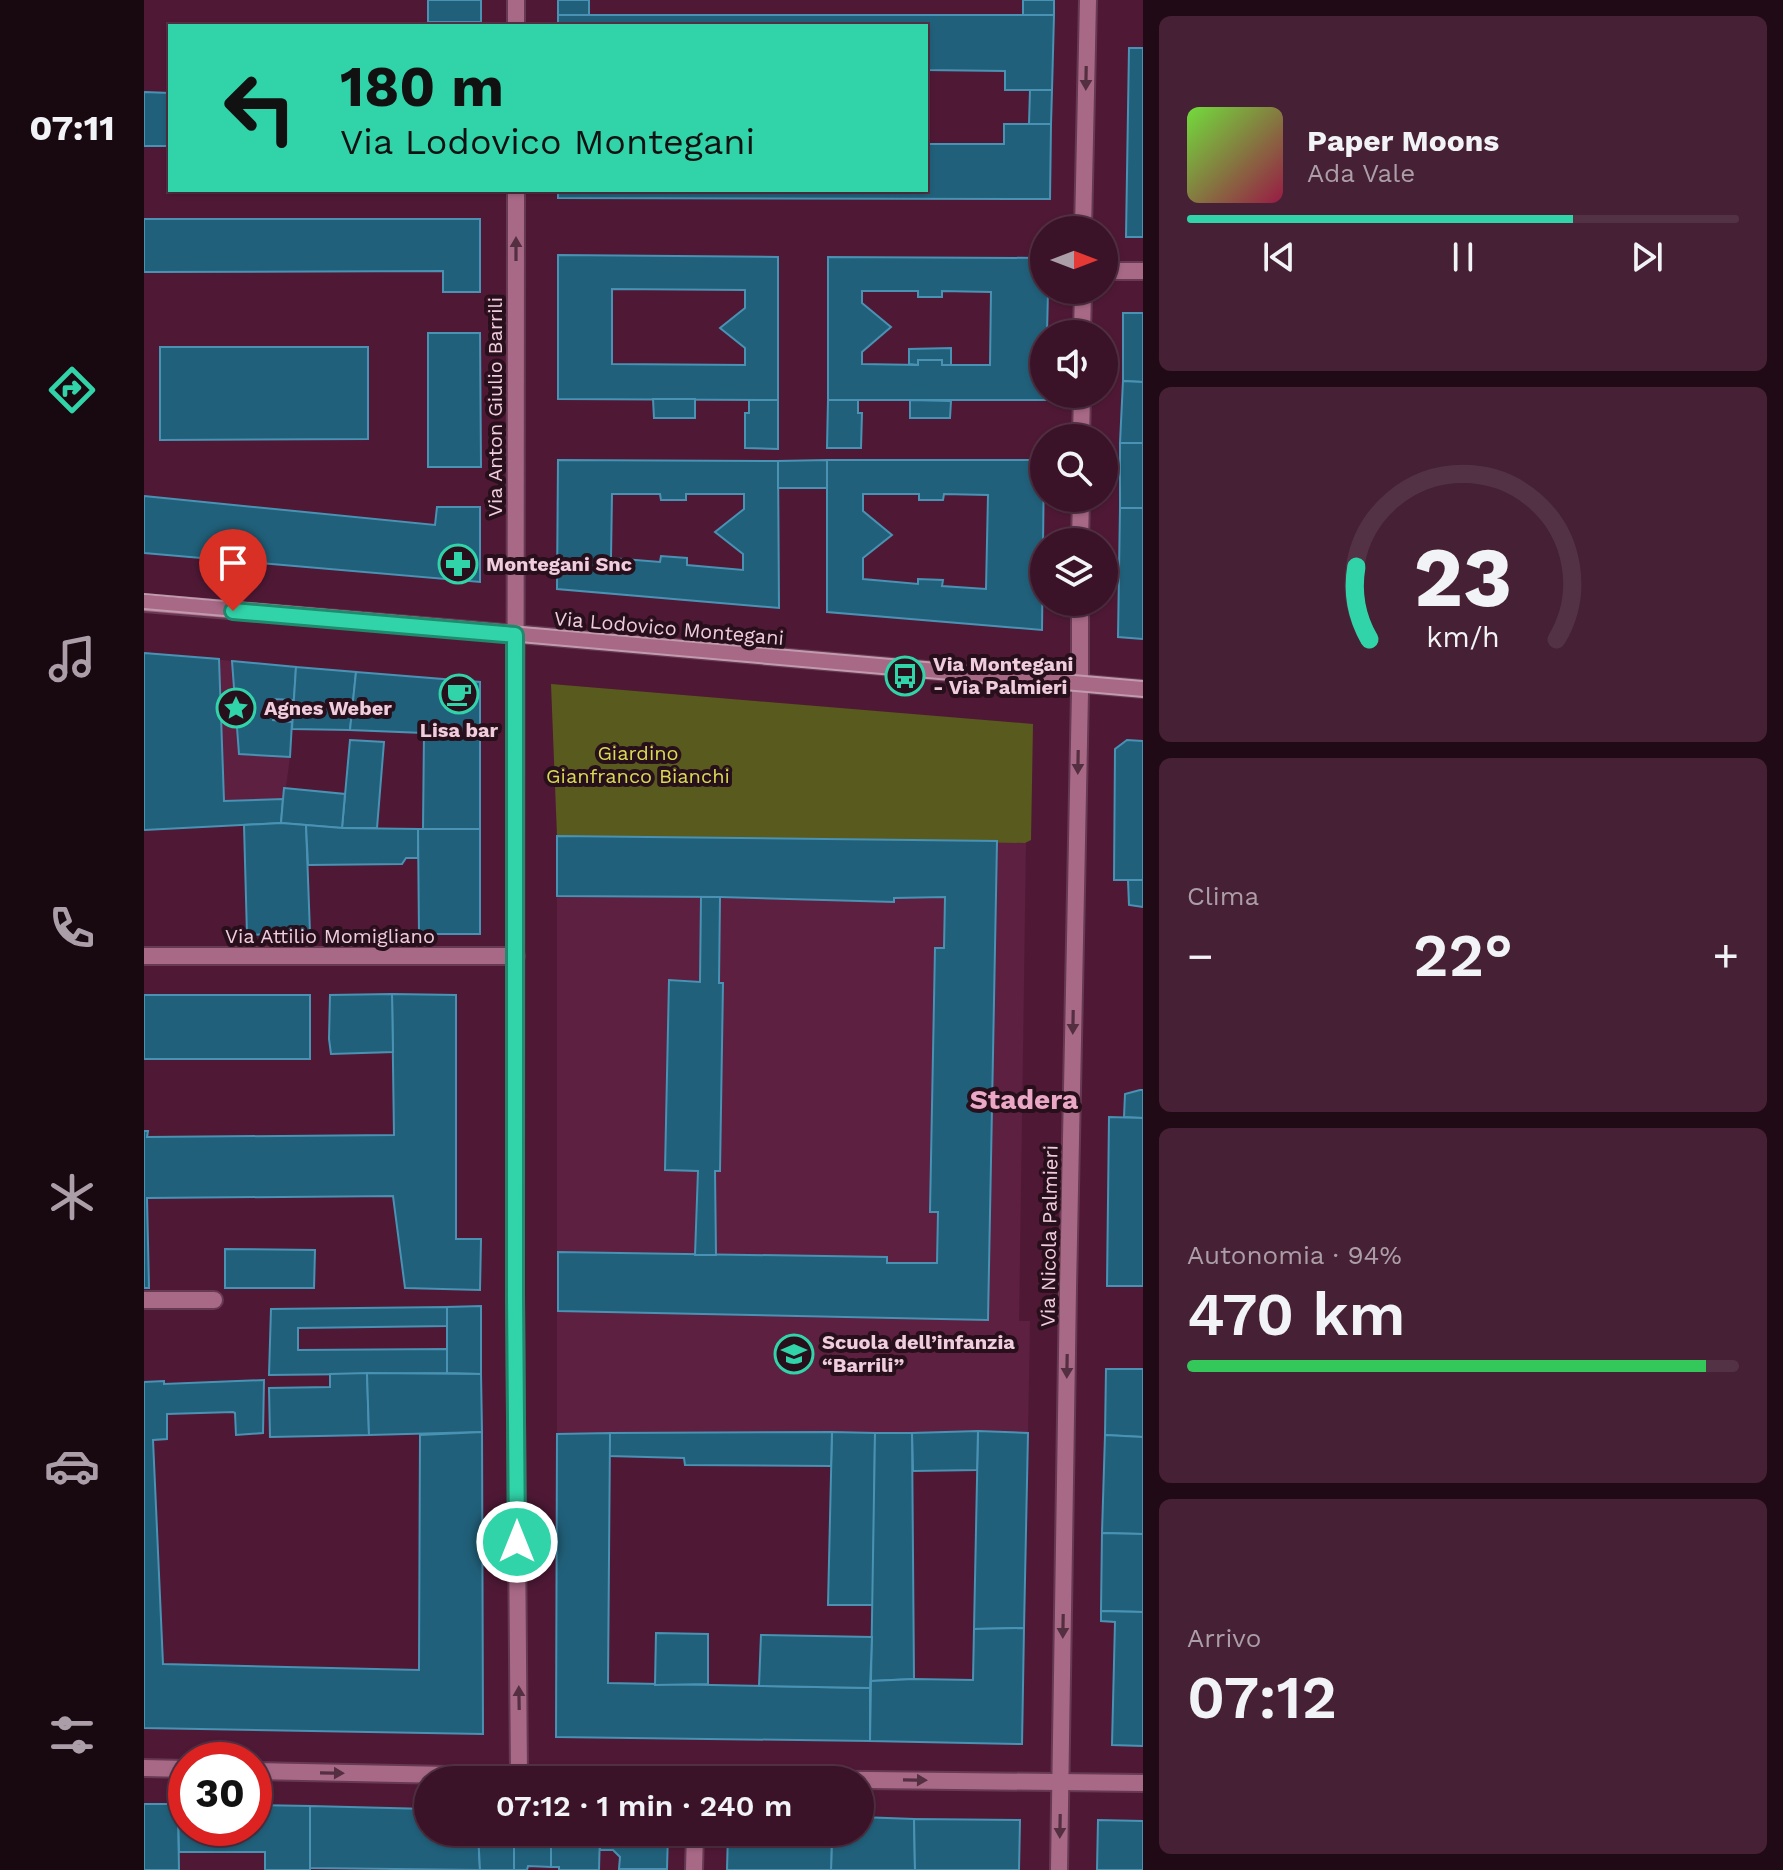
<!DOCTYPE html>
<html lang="it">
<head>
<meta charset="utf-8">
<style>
	:root { --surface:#3b1328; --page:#462034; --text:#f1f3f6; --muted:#ac9ea8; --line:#543245; --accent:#31d4a9 }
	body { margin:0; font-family:"Work Sans",sans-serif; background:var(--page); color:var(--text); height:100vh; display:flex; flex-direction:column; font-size:30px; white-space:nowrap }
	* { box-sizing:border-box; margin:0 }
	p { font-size:26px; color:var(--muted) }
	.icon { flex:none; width:44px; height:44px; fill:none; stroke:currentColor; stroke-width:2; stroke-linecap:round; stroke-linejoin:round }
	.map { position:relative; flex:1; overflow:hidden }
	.details { display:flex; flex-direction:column; gap:16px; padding:16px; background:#200a16; width:640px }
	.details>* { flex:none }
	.top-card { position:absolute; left:24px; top:24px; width:760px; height:168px; border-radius:0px; box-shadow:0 2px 6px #0004,0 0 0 2px var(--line); background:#31d4a9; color:#111; overflow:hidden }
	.needle { width:52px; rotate:90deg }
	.fabs { position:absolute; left:886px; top:216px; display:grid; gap:16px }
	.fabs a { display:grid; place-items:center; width:88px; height:88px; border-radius:50%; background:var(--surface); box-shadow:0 2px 6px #0004,0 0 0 2px var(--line); font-size:40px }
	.speed { position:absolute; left:24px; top:1742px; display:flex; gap:16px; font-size:40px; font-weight:700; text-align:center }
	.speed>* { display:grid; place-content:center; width:104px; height:104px; border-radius:50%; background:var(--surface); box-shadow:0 2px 6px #0004,0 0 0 2px var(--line); line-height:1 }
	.speed .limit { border:12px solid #d22; background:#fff; color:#111 }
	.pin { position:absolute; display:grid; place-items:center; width:68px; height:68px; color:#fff; margin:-82px -34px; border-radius:50% 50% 50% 0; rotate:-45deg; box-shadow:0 0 8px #0007 }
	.pin .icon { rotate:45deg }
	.me { position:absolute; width:88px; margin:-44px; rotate:0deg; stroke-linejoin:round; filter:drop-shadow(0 0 6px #0008) }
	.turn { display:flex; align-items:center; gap:28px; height:168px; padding:0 40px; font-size:36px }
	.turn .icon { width:104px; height:104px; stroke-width:2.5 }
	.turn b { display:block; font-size:56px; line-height:68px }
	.big { font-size:60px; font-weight:600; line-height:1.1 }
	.details .card { flex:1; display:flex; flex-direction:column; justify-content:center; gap:12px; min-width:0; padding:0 28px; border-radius:12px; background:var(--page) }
	.details .dial { align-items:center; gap:0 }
	.dial svg { height:208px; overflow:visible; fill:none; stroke:var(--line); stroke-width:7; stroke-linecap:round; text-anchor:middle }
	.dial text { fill:var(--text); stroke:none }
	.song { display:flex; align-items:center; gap:24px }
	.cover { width:96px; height:96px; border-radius:12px; background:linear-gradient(135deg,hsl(100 70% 55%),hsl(340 70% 35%)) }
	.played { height:8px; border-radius:4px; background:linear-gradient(90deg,var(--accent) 70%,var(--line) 70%) }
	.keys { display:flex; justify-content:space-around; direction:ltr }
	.heat { display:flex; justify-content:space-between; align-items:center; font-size:44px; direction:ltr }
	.charge { height:12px; border-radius:6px; background:linear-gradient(90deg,#34c759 94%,var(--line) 0) }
	.trip { position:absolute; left:270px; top:1766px; width:460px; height:80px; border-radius:40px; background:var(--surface); box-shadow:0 2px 6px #0004,0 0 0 2px var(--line); font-weight:600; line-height:80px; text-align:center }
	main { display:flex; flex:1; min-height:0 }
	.dock { display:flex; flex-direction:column; width:144px; justify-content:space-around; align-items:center; background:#180810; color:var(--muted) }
	.dock .icon { width:56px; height:56px }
	.dock .on { color:var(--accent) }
	.dock b { font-size:36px; color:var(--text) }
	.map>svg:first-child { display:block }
	.built { fill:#5d2041 }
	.green { fill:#595a1d }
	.building { fill:#21607a; stroke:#4992b3; stroke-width:2; fill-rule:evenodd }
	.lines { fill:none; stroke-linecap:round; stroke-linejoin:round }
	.service-casing { stroke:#673953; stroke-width:20 }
	.minor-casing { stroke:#673953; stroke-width:20 }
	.tertiary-casing { stroke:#673953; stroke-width:20 }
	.service { stroke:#a86987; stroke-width:16 }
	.minor { stroke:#a86987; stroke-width:16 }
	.tertiary { stroke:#a86987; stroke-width:16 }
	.tram { stroke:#c29aad; stroke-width:2 }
	.oneway { fill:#542e41 }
	.route-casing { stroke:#208a6e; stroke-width:20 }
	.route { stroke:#31d4a9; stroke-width:14 }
	.labels { text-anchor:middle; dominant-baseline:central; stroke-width:8; stroke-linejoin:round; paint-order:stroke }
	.street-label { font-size:20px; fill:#f0cddd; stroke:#270f1b }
	.poi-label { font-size:20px; font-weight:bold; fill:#f0cddd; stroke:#270f1b; text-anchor:start }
	.park-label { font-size:20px; fill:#dadb53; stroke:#270f1b }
	.district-label { font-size:28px; font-weight:bold; fill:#eaa7c6; stroke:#270f1b }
</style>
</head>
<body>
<main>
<nav class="dock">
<b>07:11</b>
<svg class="icon on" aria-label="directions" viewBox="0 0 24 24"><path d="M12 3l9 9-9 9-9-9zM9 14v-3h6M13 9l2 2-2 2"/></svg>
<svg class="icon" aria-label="music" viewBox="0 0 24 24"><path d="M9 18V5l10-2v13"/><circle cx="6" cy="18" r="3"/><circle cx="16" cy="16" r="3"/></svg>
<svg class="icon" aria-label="phone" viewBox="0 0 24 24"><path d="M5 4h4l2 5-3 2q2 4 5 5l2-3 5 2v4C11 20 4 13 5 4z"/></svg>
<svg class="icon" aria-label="climate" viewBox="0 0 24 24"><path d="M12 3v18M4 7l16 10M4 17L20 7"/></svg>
<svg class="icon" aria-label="car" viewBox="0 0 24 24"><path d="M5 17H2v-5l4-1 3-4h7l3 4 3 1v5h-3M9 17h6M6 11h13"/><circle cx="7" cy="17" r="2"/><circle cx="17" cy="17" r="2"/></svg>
<svg class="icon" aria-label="filters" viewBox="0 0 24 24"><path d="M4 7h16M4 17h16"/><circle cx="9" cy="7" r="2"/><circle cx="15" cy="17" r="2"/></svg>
</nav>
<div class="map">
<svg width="999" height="1870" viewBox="0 0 999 1870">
	<rect width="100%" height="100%" fill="#4f1936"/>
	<g class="built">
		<polygon points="0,652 88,661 95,753 146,757 137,823 0,830"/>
		<polygon points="413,836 882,843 875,1321 886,1321 884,1433 413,1434"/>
	</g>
	<polygon class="green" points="407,684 889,724 887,840 881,843 413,836"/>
	<g class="building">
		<rect x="284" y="0" width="53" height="22"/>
		<rect x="414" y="0" width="31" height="15"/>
		<rect x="879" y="0" width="31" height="15"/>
		<polygon points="414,15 910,15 908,90 861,90 861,71 782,70 782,26 414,26"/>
		<polygon points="985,48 999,48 999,237 982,237"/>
		<polygon points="886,90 908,90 907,124 885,124"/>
		<polygon points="0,92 26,93 26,146 0,146"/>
		<polygon points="860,124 907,124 906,199 414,198 414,190 782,190 782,144 860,144"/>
		<polygon points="0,219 336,219 336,292 299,292 299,271 0,272"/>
		<path d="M414,255L634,257V400L414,399ZM468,289L601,290V308L576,328L601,348V365L468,364Z"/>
		<path d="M684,257L900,258V290H904L903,334H900V394H902V400H684ZM718,291H774V297H798V291L847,292L846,365H798V360H774V365L718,364V352L747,327L718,303Z"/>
		<polygon points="979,313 999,313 999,382 979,381"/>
		<polygon points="284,333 336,333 337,467 284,467"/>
		<polygon points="16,347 224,347 224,439 16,440"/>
		<polygon points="807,348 807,365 798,365 798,360 774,360 774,365 765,364 765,349"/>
		<polygon points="979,381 999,382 999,443 976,443"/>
		<polygon points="509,399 551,399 551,418 510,418"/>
		<polygon points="605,400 634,400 634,449 601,448 601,413 605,413"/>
		<polygon points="684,400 714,400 714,413 718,413 717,448 683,448"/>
		<polygon points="766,400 807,401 806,418 766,418"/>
		<rect x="976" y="443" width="23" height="65"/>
		<path d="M414,460L634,461L635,608L413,589ZM468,494H516L517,500H542V494H600V509L571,532L599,554V570L543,565V558L517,556L516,562L467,558Z"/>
		<path d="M683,460H900L898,630L683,612ZM719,494H775V500H799L800,494L844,495L842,589L798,586L799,580L774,579V584L719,579V558L748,535L719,511Z"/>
		<polygon points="683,460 683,488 634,488 634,461"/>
		<polygon points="0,496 291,525 293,507 336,507 336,582 0,553"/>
		<polygon points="976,508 999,508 999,639 974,637"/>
		<polygon points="0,653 75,659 80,801 139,799 137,823 0,830"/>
		<polygon points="88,661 152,667 150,700 130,699 129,720 148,722 146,757 95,754"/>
		<polygon points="152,667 212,672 206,730 148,729"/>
		<polygon points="212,672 336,682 336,829 279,829 280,733 206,730"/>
		<polygon points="206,740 240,742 233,828 198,828"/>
		<polygon points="983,740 999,741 999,880 970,880 971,749"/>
		<polygon points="140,788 201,794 198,828 137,823"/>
		<polygon points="137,823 162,825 166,933 103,935 100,825"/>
		<polygon points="162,825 198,828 274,829 274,858 262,858 258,864 164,865"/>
		<polygon points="274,829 336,829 336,934 275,934"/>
		<polygon points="413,836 853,841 844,1320 414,1311 414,1252 743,1257 743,1263 793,1263 794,1212 786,1212 791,948 800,948 801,897 750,898 750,902 576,897 413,896"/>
		<polygon points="984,880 999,880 999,907 985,905"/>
		<polygon points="557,897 576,897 575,983 579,983 576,1171 571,1171 572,1255 551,1255 554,1171 521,1170 525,980 556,982"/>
		<polygon points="248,994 312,995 312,1239 337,1239 336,1290 261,1288 249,1196 3,1198 5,1288 0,1288 0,1131 4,1131 3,1137 250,1135"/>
		<polygon points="248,994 249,1052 187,1054 185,1039 186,995"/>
		<rect x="0" y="995" width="166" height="64"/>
		<polygon points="996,1090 999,1090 999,1118 980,1117 981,1094"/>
		<polygon points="965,1117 999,1118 999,1286 963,1286"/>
		<polygon points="81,1249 171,1250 170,1288 81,1288"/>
		<polygon points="337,1306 337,1374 303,1373 303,1307"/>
		<polygon points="303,1307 303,1326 154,1328 154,1350 303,1349 303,1373 125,1375 127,1309"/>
		<polygon points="962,1369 999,1369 999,1437 961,1435"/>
		<polygon points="223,1373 225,1435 126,1437 125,1388 186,1387 186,1374"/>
		<polygon points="223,1373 337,1374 338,1432 225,1435"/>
		<polygon points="120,1380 119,1433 92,1435 91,1413 89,1412 23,1414 23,1439 9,1440 19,1664 275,1670 276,1435 338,1432 339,1734 0,1728 0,1382 20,1381 20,1384"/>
		<polygon points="834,1431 884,1433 880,1628 830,1629"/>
		<polygon points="834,1431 833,1470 769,1471 768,1433"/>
		<polygon points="688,1432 731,1433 729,1605 684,1605"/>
		<polygon points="688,1432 687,1466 541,1465 540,1458 465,1456 466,1433"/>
		<polygon points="466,1433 464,1683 726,1688 726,1741 412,1737 413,1434"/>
		<polygon points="731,1433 768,1433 770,1679 727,1681"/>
		<polygon points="961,1435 999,1437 999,1534 958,1533"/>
		<polygon points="958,1533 999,1534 999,1612 957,1611"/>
		<polygon points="957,1611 999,1612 999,1746 968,1745 971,1622 957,1621"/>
		<polygon points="880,1628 878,1744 726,1741 727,1681 770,1679 829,1680 830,1629"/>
		<polygon points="512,1633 564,1634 564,1684 511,1685"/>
		<polygon points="617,1635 728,1637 726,1688 615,1686"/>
		<polygon points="0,1804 34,1804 35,1870 0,1870"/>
		<polygon points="34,1804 42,1804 42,1828 110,1828 110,1805 166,1806 166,1870 121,1870 121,1852 35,1852"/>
		<polygon points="166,1806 284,1809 284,1832 334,1832 336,1870 166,1868"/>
		<polygon points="716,1817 770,1819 771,1870 687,1870 688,1832 716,1832"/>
		<polygon points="770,1819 876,1820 875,1870 771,1870"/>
		<polygon points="954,1820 999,1821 999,1870 953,1870"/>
		<polygon points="334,1832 370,1832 370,1870 336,1870"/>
		<polygon points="370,1832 407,1832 407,1867 384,1866 383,1870 370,1870"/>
		<polygon points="407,1832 456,1832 455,1870 415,1870 415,1867 407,1867"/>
		<polygon points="456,1832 524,1832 523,1869 475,1869 476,1857 469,1850 456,1850"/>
		<polygon points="584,1832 688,1832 687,1870 583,1870"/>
	</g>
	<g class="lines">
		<g class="service-casing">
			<polyline id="service" points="0,1300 70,1300"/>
		</g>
		<g class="minor-casing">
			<g id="minor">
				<polyline points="372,26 372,0"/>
				<polyline points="372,190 371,1297 375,1776"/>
				<polyline points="939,230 944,0"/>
				<polyline points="960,271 999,271"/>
				<polyline points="938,334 939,290"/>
				<polyline points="937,438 938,394"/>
				<polyline points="936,542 937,498"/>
				<polyline points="0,956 372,956"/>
				<polyline points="0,1768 42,1769"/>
				<polyline points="110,1771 353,1776 999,1783"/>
				<polyline points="550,1870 551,1832"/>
				<polyline points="915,1870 924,1288 936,692 936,602"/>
			</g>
		</g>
		<g class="tertiary-casing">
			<polyline id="tertiary" points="0,603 326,630 999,689"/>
		</g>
		<use href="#service" class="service"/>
		<use href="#minor" class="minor"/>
		<use href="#tertiary" class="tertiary"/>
		<g class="tram">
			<polyline points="0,594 999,681"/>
			<polyline points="0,609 999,697"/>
		</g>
	</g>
	<defs><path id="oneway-solid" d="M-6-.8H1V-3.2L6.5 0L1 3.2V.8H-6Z" transform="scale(2)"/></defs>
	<g class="oneway">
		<use href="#oneway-solid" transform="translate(942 78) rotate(91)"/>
		<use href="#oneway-solid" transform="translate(372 249) rotate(-90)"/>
		<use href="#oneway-solid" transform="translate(934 762) rotate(91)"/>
		<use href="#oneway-solid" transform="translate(929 1022) rotate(91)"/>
		<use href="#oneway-solid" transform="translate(923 1366) rotate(91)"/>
		<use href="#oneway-solid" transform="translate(919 1626) rotate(91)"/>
		<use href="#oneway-solid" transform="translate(375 1698) rotate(-91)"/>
		<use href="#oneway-solid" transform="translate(188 1773) rotate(1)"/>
		<use href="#oneway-solid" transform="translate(771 1780) rotate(1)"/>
		<use href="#oneway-solid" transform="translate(916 1826) rotate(91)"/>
	</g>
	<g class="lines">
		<g class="route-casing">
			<polyline id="route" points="89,611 371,635 371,1297 373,1542"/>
		</g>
		<use href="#route" class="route"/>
	</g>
	<defs>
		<g id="pharmacy-ring" transform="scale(2)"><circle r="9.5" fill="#270f1b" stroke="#31d4a9" stroke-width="1.5"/><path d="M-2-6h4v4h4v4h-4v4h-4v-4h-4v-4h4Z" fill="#31d4a9"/></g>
		<g id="bus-ring" transform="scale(2)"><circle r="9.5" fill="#270f1b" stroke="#31d4a9" stroke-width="1.5"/><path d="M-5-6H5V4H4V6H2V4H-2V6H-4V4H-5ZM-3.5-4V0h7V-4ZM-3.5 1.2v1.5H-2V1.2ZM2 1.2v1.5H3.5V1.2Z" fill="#31d4a9"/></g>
		<g id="cafe-ring" transform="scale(2)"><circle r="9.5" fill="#270f1b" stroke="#31d4a9" stroke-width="1.5"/><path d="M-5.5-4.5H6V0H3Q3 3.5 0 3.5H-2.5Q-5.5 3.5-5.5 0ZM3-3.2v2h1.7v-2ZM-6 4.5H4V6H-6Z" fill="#31d4a9"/></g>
		<g id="sight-ring" transform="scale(2)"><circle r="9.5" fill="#270f1b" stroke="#31d4a9" stroke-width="1.5"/><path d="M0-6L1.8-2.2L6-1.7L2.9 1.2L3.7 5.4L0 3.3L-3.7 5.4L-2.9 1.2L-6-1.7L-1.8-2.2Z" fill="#31d4a9"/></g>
		<g id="school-ring" transform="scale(2)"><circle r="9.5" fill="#270f1b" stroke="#31d4a9" stroke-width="1.5"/><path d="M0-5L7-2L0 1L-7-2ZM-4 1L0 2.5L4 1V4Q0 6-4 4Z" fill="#31d4a9"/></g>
	</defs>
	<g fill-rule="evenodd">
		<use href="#pharmacy-ring" x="314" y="564"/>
		<use href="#bus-ring" x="761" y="676"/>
		<use href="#cafe-ring" x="315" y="694"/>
		<use href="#sight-ring" x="92" y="708"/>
		<use href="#school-ring" x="650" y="1354"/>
	</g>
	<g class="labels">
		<g class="street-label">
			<text transform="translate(351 407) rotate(-90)">Via Anton Giulio Barrili</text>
			<text transform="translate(525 628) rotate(5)">Via Lodovico Montegani</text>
			<text x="186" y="936">Via Attilio Momigliano</text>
			<text transform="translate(905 1236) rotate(-89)">Via Nicola Palmieri</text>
		</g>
		<g class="poi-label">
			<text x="342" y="564">Montegani Snc</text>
			<text x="789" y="664">Via Montegani<tspan x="789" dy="23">- Via Palmieri</tspan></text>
			<text x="120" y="708">Agnes Weber</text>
			<text x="315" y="730" text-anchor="middle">Lisa bar</text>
			<text x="678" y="1342">Scuola dell’infanzia<tspan x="678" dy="23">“Barrili”</tspan></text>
		</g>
		<g class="park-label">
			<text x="494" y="753">Giardino<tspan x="494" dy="23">Gianfranco Bianchi</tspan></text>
		</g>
		<g class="district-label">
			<text x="880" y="1099">Stadera</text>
		</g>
	</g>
</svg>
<div class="fabs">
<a><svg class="needle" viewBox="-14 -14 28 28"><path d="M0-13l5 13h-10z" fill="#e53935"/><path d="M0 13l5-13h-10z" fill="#ac9ea8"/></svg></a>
<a><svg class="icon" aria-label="sound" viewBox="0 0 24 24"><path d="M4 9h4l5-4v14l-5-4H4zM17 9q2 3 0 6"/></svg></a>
<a><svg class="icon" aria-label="search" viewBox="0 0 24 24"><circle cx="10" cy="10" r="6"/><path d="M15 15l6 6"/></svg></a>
<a><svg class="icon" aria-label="layers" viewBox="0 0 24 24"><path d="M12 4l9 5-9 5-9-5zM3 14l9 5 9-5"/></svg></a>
</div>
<div class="speed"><div class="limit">30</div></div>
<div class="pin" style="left:89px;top:611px;background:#d93025"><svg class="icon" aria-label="arrive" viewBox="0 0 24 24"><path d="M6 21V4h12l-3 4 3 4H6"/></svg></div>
<svg class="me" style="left:373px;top:1542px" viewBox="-20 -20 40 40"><circle r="17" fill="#31d4a9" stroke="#fff" stroke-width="3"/><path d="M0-11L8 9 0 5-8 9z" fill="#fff"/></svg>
<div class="trip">07:12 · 1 min · 240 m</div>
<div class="top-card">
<div class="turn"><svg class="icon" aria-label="left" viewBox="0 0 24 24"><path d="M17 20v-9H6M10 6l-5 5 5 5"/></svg><div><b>180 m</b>Via Lodovico Montegani</div></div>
</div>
</div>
<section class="details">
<div class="card">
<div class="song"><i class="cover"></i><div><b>Paper Moons</b><p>Ada Vale</p></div></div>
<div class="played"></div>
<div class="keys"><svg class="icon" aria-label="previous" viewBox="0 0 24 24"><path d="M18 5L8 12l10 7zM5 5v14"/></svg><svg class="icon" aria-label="pause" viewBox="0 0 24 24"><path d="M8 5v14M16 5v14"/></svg><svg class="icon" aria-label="next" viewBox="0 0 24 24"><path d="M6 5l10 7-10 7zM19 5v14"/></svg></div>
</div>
<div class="card dial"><svg viewBox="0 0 100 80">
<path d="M14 69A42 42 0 1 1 86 69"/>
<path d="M14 69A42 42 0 0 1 9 41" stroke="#31d4a9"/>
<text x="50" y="56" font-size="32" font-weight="700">23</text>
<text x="50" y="72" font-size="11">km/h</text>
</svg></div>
<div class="card"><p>Clima</p>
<div class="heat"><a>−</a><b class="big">22°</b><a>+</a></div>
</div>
<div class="card"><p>Autonomia · 94%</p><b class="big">470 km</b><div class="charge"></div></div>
<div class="card"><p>Arrivo</p><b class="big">07:12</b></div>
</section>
</main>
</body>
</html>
